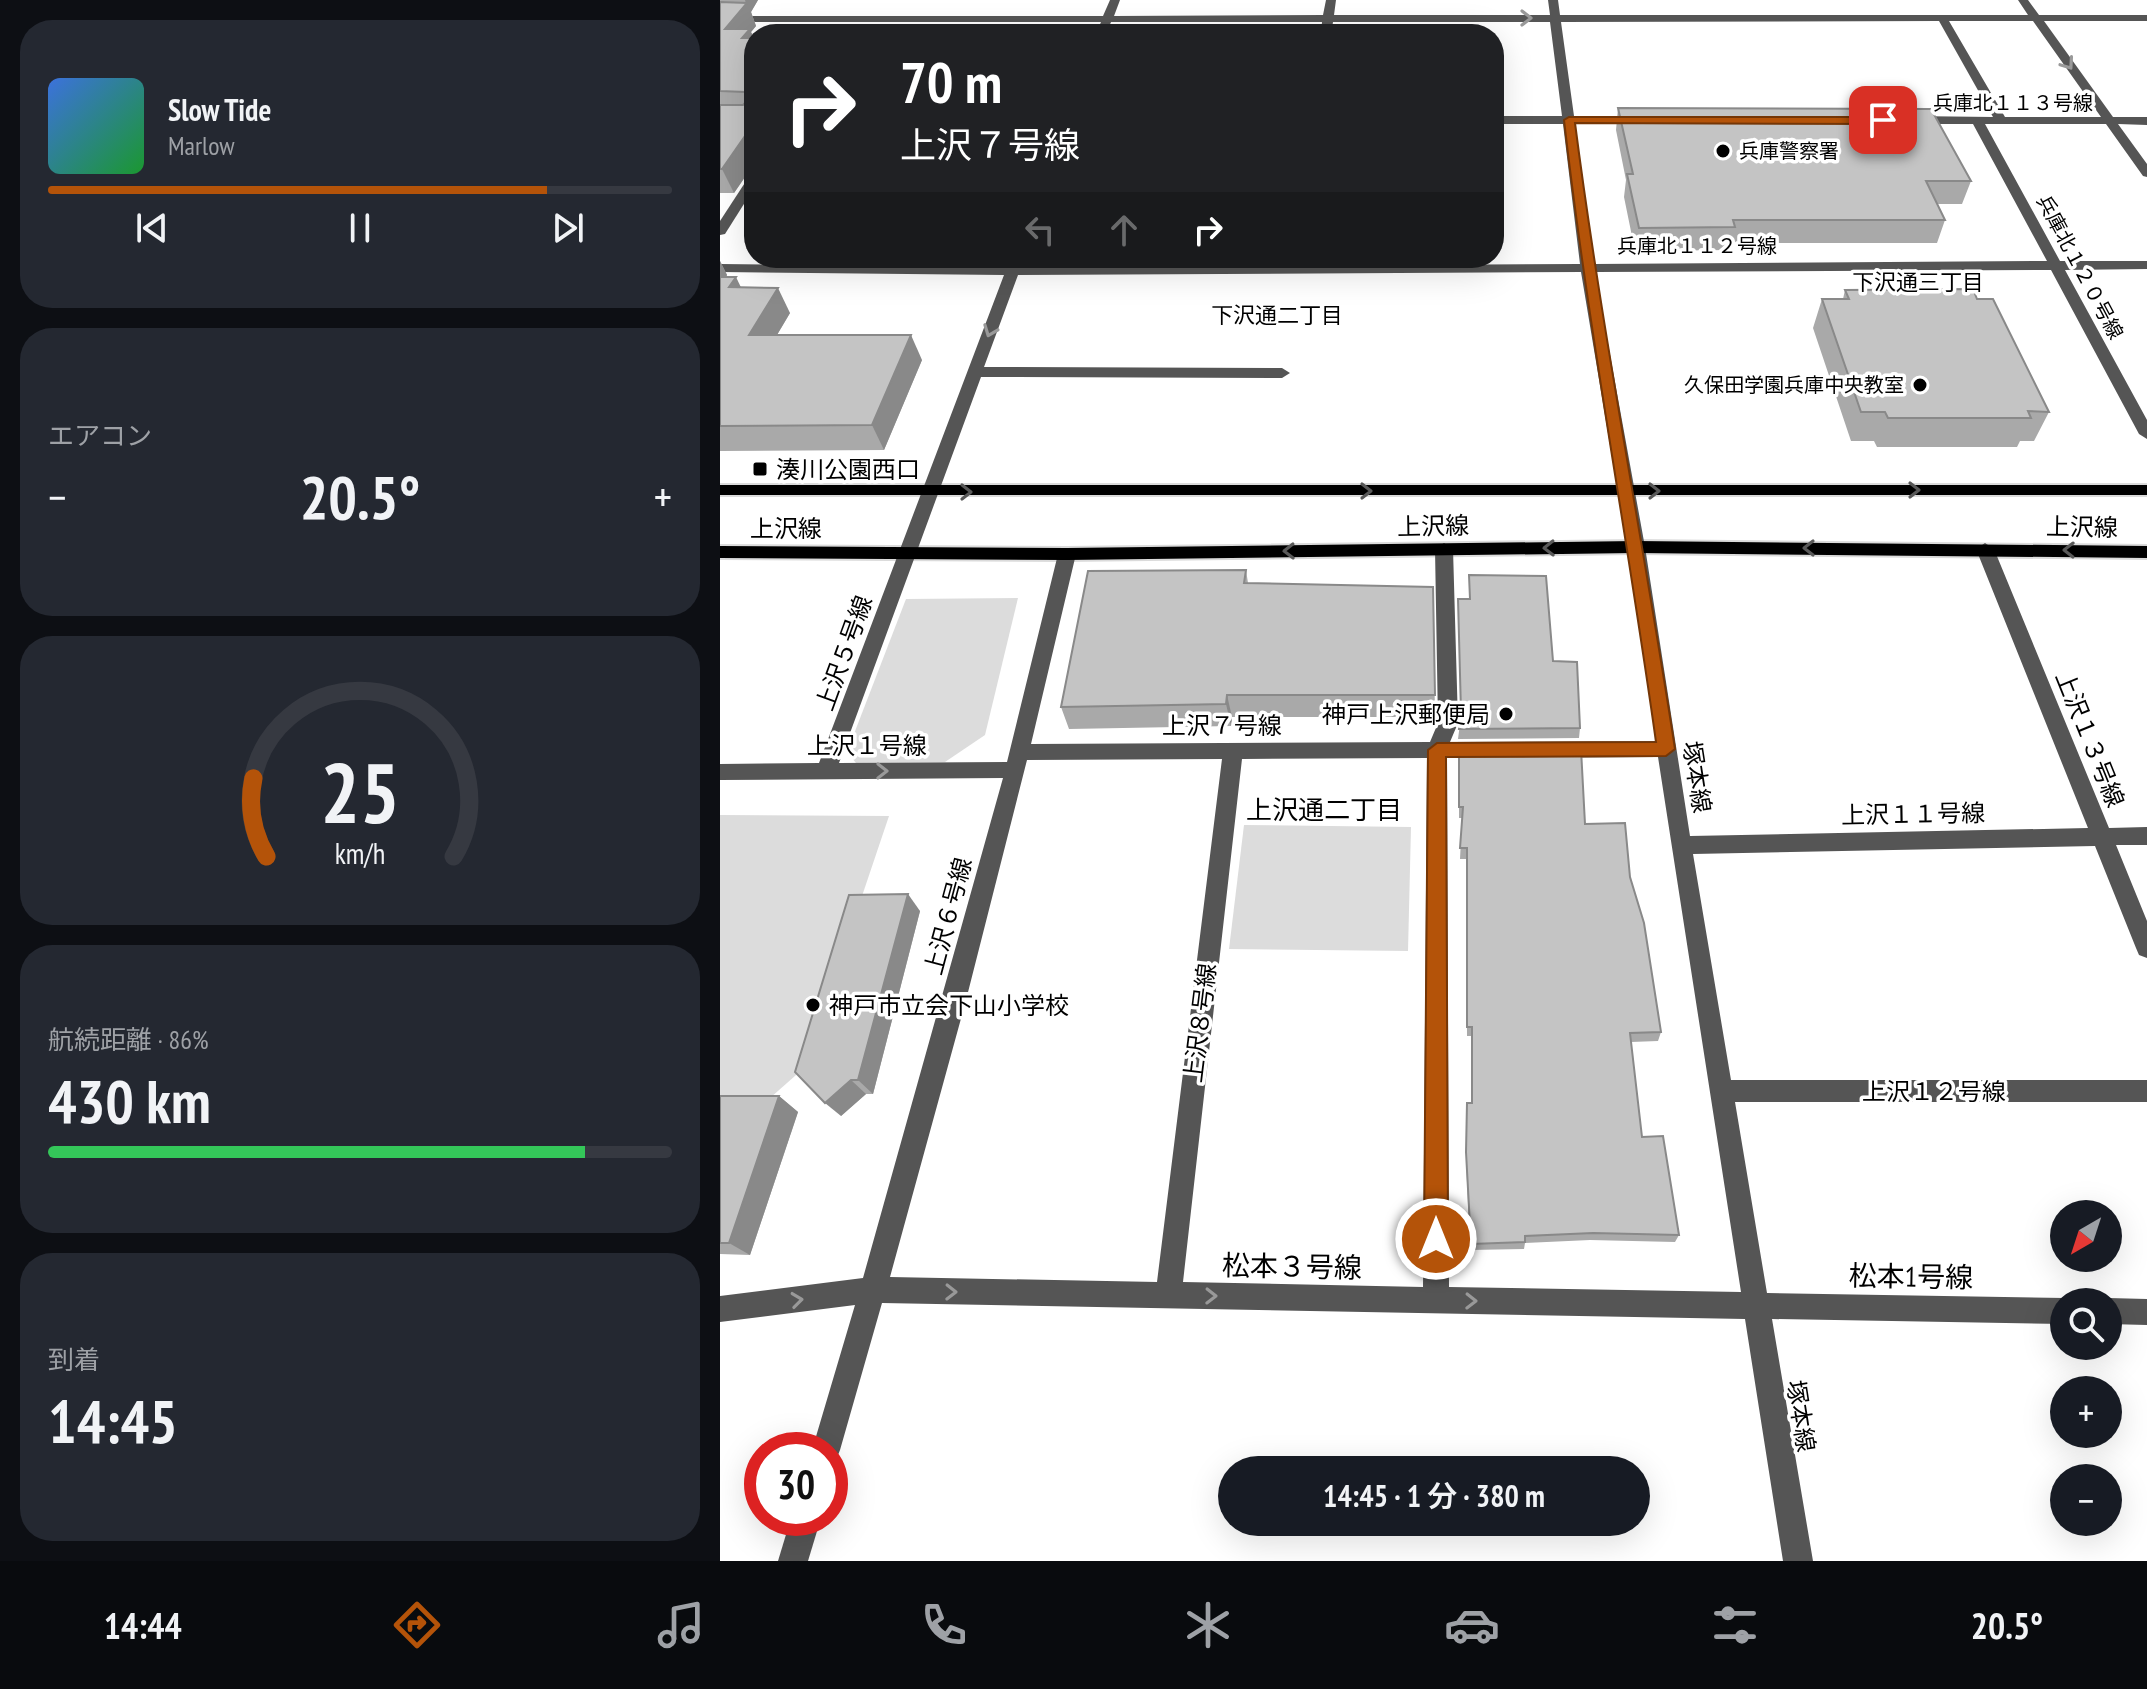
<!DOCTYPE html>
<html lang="ja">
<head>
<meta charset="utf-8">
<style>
	:root { --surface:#171b24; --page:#242831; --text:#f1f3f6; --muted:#9ea1a6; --line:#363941; --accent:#b45309 }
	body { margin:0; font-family:"PT Sans Narrow","Noto Sans JP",sans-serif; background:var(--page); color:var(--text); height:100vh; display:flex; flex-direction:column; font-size:30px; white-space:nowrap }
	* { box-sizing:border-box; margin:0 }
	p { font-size:26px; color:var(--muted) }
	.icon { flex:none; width:44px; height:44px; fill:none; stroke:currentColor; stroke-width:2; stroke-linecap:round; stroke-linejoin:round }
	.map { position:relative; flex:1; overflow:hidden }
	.sheet { display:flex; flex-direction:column; gap:20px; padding:20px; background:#0d0f14; width:720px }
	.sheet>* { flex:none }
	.top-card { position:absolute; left:24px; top:24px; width:760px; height:244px; border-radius:32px; box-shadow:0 8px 32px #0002; background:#202124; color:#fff; overflow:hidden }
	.needle { width:52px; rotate:219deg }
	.controls { position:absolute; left:1330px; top:1200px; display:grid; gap:16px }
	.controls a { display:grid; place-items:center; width:72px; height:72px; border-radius:50%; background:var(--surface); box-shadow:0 8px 32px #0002; font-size:40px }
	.speed { position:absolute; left:24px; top:1432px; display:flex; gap:16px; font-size:40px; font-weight:700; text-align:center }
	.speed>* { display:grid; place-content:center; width:104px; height:104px; border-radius:50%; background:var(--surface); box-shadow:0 8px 32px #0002; line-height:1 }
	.speed .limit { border:12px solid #d22; background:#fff; color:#111 }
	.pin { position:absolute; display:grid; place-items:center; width:68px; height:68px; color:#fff; margin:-34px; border-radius:16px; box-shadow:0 4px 12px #0006 }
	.me { position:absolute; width:88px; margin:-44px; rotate:0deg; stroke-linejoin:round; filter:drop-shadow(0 0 6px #0008) }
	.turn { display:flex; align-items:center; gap:28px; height:168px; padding:0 24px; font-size:36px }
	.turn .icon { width:104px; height:104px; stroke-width:2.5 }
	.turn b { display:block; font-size:56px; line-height:68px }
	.lanes { display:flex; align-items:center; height:76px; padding:0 24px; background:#0003; justify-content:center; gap:40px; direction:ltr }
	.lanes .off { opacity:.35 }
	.big { font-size:60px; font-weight:600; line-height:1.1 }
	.sheet .card { flex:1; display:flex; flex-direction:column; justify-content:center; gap:12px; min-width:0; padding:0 28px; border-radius:32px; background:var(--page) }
	.sheet .dial { align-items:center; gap:0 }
	.dial svg { height:208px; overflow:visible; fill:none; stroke:var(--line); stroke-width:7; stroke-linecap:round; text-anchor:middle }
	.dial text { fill:var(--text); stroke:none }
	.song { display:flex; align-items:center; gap:24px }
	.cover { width:96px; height:96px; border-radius:12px; background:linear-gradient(135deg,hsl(220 70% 55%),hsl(130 70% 35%)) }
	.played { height:8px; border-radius:4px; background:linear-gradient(90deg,var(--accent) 80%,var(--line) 80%) }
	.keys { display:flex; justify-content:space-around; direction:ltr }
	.heat { display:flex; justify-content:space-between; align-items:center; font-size:44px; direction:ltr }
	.charge { height:12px; border-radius:6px; background:linear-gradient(90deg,#34c759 86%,var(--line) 0) }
	.trip { position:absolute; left:498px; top:1456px; width:432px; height:80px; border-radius:40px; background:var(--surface); box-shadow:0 8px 32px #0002; font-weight:600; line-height:80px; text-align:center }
	.tab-bar { display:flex; height:128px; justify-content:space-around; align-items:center; background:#090b0e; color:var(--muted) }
	.tab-bar .icon { width:56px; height:56px }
	.tab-bar .active { color:var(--accent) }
	.tab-bar b { font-size:36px; color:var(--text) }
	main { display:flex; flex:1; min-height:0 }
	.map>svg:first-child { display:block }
	.green { fill:#dcdcdc }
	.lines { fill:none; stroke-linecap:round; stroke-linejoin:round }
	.major-casing { stroke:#dbdbdb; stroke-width:4 }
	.minor { fill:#555; fill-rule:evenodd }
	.major { fill:#000; fill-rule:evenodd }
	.wall { fill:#a9a9a9 }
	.shaded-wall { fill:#898989 }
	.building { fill:#c4c4c4; stroke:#898989; stroke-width:2 }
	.oneway { stroke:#999 }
	.oneway2 { stroke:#595959 }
	.route { fill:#b45309; stroke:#753606; stroke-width:2 }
	.poi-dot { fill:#000; stroke:#fff; stroke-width:3 }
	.labels { text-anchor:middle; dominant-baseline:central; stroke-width:7; stroke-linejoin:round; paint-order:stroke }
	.far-street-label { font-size:20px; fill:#000; stroke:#fff }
	.far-poi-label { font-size:20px; fill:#000; stroke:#fff; text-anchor:start }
	.far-neighbourhood-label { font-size:22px; fill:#000; stroke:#fff }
	.poi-label { font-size:24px; fill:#000; stroke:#fff; text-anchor:start }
	.street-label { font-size:24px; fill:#000; stroke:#fff }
	.neighbourhood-label { font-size:26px; fill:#000; stroke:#fff }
	.near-street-label { font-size:28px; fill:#000; stroke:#fff }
</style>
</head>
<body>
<main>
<section class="sheet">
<div class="card">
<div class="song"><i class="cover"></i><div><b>Slow Tide</b><p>Marlow</p></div></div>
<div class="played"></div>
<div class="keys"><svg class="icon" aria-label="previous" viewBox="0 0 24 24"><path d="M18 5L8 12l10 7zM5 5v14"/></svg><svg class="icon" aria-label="pause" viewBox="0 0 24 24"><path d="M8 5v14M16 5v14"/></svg><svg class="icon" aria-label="next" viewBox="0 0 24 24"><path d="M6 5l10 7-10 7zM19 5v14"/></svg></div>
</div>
<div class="card"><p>エアコン</p>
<div class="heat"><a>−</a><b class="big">20.5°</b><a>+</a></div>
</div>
<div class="card dial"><svg viewBox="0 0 100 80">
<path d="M14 69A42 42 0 1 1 86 69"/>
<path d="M14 69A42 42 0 0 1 9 39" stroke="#b45309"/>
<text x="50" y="56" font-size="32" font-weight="700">25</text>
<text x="50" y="72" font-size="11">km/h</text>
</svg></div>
<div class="card"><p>航続距離 · 86%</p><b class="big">430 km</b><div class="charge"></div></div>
<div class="card"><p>到着</p><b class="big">14:45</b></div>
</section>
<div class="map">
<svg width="1427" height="1561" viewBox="0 0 1427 1561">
	<rect width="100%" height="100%" fill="#fff"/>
	<g class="green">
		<polygon points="298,598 265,735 225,762 136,763 127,752 186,599"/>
		<polygon points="0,815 169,816 84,1068 50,1098 0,1097"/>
		<polygon points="524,825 691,827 688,951 509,949"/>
	</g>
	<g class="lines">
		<g class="major-casing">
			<g id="major">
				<rect x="0" y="485" width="1427" height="10"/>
				<polygon points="916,541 1427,546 1427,558 916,553 347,560 0,558 0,546 347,548"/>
			</g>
		</g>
		<g class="minor">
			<path d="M390,0H400L394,16L603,15L606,0H616L614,15H830L828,0H838L840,15H1308L1298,0H1308L1319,15H1427V21H1324L1393,117H1427V125L1398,124L1427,164V177L1423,176L1386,124H1265L1340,261H1427V269L1345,270L1427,420V439L1419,434L1331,270L875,272L925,547L970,836L1368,828L1256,549L1265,543L1274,549L1389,828L1427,827V845H1396L1427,921V958L1419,955L1416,948L1375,846L973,854L1011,1080H1427V1102H1015L1047,1293L1344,1298L1354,1302H1344V1324L1052,1319L1093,1561H1063L1025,1319L162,1303L120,1450L116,1460L110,1462V1450H92L135,1305L0,1322V1296L143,1278L283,778L0,780V764L99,763L284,275L0,272V264L287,267L291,259L296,258L303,262L301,267L860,264L843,124H774V116H842L830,22H613L611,34H601L602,22H391L386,34H376L381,22H0V16H383ZM1219,21L1273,117L1190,116L1184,120L1190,124H1253L1327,261L873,264L855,124H922L928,120L922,116H854L841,22ZM1229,21H1313L1381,117H1285ZM861,272L907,547L936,741L730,742L738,723L733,549L724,543L715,549L718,723L710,742L311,744L356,554L347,548L338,554L287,762L119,763L261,377L562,378L570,373L562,368L264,367L298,275ZM938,757L1021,1292L729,1287L727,758ZM707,758L703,1287L463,1282L522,759ZM502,759L437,1282L170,1277L245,1004L307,760Z"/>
			<polygon points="34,174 34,188 5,234 0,235 0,221 30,175"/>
			<polygon points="1388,1298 1427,1299 1427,1325 1388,1324 1388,1302 1378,1302"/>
			<polygon points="71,1518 101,1518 88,1561 58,1561"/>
		</g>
		<use href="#major" class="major"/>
	</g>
	<g class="wall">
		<polygon points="0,0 38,0 31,12 36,26 31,32 34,38 34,164 14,193 0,193"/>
		<polygon points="898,108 1251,181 1242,204 1217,204 1225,220 1217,243 1012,243 1011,250 915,251 904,197 906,180 896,130"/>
		<polygon points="0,261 7,275 6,277 21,287 70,313 57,335 202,360 164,450 0,451"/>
		<polygon points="1125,290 1257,299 1329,412 1314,441 1300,441 1297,447 1157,447 1154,441 1131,441 1093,328 1102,299 1123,299"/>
		<polygon points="526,570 528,583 713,587 715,717 512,717 511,726 349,729 341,707"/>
		<polygon points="749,575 833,661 860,728 859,738 738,739 741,716 738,610 749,599"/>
		<polygon points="739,750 865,824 910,877 941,1032 938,1041 911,1042 922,1137 959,1235 955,1242 870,1240 805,1243 804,1249 750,1250 746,1160 747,1103 751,1103 752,1036 747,1036 746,859 740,859 742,818 739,818"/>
		<polygon points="129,895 200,911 153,1094 146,1094 121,1116"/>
		<polygon points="0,1096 59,1096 78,1112 30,1255 0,1254"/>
	</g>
	<g class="shaded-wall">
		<polygon points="25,0 38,0 31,12 36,26 31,32 34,38 24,41 5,29 26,4"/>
		<polygon points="34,123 34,164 14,193 2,169"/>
		<polygon points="0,261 7,275 0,286"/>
		<polygon points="16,277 28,302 9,287"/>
		<polygon points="58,288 70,313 42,360 29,335"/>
		<polygon points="191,335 202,360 164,450 152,425"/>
		<polygon points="507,695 512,717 511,726 506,704"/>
		<polygon points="188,894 200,911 153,1094 138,1080"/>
		<polygon points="131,1080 146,1094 121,1116 105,1103"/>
		<polygon points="59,1096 78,1112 30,1255 9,1243"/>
	</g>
	<g class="building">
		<polygon points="0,2 27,3 5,29 30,29 22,38 34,38 34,123 2,169 0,169 0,105 23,105 26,102 25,92 0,91"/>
		<polygon points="898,108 1211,109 1251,181 1206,181 1225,220 1013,220 1015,227 919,228 907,174 913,174"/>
		<polygon points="0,277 16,277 9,287 58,288 29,335 191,335 152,425 0,426"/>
		<polygon points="1253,289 1257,299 1273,299 1329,412 1308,411 1311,418 1168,418 1165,412 1141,412 1102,299 1129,299 1125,290"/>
		<polygon points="526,570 524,583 713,587 715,695 507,695 506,704 341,707 368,571"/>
		<polygon points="749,575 826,576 833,661 857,662 860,728 739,729 741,712 738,599 750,599"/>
		<polygon points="861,749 865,824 905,823 910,877 924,923 941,1032 910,1033 922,1137 943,1136 959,1235 873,1233 805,1236 805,1242 751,1244 746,1152 747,1103 752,1103 752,1027 747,1027 747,848 740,848 743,807 739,807 739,750"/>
		<polygon points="188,894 138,1080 131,1080 105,1103 75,1072 129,895"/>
		<polygon points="0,1096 59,1096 9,1243 0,1243"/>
	</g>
	<defs><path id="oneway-chevron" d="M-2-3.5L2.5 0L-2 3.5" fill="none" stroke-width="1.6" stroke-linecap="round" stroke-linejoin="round" transform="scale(2)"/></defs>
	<g class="oneway">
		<use href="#oneway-chevron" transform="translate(806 18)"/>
		<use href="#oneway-chevron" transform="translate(1348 64) rotate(55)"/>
		<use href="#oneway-chevron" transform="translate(270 331) rotate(111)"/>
		<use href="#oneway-chevron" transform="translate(162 771)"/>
		<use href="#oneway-chevron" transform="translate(231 1292) rotate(1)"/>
		<use href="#oneway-chevron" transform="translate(491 1296) rotate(1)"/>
		<use href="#oneway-chevron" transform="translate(77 1300) rotate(-7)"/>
		<use href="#oneway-chevron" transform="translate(751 1301) rotate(1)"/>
	</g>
	<g class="oneway2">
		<use href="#oneway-chevron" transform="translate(1194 490)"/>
		<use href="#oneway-chevron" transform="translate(646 491)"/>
		<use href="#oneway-chevron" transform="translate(934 491)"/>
		<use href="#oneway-chevron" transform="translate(246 492)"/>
		<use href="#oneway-chevron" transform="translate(829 548) rotate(179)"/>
		<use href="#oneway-chevron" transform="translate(1089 548) rotate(-180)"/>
		<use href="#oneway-chevron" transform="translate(1349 550) rotate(-179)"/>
		<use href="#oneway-chevron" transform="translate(569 551) rotate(179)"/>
	</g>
	<path class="route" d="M849,117H1163L1168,120L1163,124L855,123C882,333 923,540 955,749L946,756L726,757L728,1239L724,1248L716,1251L708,1248L704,1239L708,750L717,743L936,742C907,534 868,328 844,120Z"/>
	<g class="poi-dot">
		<circle cx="1003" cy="151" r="8"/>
		<circle cx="1200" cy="385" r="8"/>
		<rect x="32" y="461" width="16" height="16" rx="4"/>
		<circle cx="786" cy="714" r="8"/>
		<circle cx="93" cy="1005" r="8"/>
	</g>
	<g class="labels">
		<g class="far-street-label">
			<text x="1293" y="103">兵庫北１１３号線</text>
			<text x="977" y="246">兵庫北１１２号線</text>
			<text transform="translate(1360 267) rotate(62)">兵庫北１２０号線</text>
		</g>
		<g class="far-poi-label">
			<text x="1019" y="151">兵庫警察署</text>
			<text x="1184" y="385" text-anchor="end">久保田学園兵庫中央教室</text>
		</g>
		<g class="far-neighbourhood-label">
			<text x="1198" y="282">下沢通三丁目</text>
			<text x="557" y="315">下沢通二丁目</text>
		</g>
		<g class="poi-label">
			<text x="56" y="469">湊川公園西口</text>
			<text x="770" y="714" text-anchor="end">神戸上沢郵便局</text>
			<text x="109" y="1005">神戸市立会下山小学校</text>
		</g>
		<g class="street-label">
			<text transform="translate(713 526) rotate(-1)">上沢線</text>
			<text transform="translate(1362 527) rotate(1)">上沢線</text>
			<text x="66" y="528">上沢線</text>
			<text transform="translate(124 653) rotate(-70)">上沢５号線</text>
			<text x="502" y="725">上沢７号線</text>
			<text transform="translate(1370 739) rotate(68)">上沢１３号線</text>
			<text x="147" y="745">上沢１号線</text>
			<text transform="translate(977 777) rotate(81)">塚本線</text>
			<text transform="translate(1193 814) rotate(-1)">上沢１１号線</text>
			<text transform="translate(228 916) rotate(-75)">上沢６号線</text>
			<text transform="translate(480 1023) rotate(-83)">上沢８号線</text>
			<text x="1214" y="1091">上沢１２号線</text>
			<text transform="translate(1081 1416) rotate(81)">塚本線</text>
		</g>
		<g class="neighbourhood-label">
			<text x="604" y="809">上沢通二丁目</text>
		</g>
		<g class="near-street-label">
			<text transform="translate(572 1266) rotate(1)">松本３号線</text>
			<text transform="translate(1191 1276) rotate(1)">松本1号線</text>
		</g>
	</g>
</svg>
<div class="controls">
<a><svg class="needle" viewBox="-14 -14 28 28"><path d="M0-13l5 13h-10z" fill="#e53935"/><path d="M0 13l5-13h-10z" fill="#9ea1a6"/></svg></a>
<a><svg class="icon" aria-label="search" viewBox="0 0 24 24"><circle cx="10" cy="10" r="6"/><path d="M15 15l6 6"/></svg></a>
<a>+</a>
<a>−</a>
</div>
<div class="speed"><div class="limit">30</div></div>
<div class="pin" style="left:1163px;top:120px;background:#d93025"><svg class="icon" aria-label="arrive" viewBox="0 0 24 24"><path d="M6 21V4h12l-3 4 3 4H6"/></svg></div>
<svg class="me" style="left:716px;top:1239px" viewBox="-20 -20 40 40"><circle r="17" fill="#b45309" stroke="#fff" stroke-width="3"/><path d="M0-11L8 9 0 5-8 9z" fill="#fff"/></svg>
<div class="trip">14:45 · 1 分 · 380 m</div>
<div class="top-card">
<div class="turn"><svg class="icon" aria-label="right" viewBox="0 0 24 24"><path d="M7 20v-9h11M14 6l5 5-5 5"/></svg><div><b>70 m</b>上沢７号線</div></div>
<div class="lanes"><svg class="icon off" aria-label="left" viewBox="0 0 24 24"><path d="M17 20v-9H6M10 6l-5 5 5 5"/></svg><svg class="icon off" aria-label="ahead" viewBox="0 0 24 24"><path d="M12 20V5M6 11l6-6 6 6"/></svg><svg class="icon" aria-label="right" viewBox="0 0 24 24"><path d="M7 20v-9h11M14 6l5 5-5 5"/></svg></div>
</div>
</div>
</main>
<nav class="tab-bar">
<b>14:44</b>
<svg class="icon active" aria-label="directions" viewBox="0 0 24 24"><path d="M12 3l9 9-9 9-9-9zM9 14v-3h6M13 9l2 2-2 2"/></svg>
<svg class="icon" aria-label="music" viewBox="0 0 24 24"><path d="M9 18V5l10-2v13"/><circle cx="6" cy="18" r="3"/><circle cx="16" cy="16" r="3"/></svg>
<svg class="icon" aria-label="phone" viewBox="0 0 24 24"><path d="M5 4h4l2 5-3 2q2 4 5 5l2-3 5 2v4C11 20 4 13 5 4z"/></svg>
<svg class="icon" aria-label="climate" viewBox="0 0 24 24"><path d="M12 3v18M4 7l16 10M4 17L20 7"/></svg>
<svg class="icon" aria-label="car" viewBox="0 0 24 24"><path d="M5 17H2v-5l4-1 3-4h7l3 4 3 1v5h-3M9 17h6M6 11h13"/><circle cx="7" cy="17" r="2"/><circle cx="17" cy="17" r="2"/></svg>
<svg class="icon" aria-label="filters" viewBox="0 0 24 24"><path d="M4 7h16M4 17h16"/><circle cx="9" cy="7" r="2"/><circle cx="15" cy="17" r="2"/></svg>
<b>20.5°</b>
</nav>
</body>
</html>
